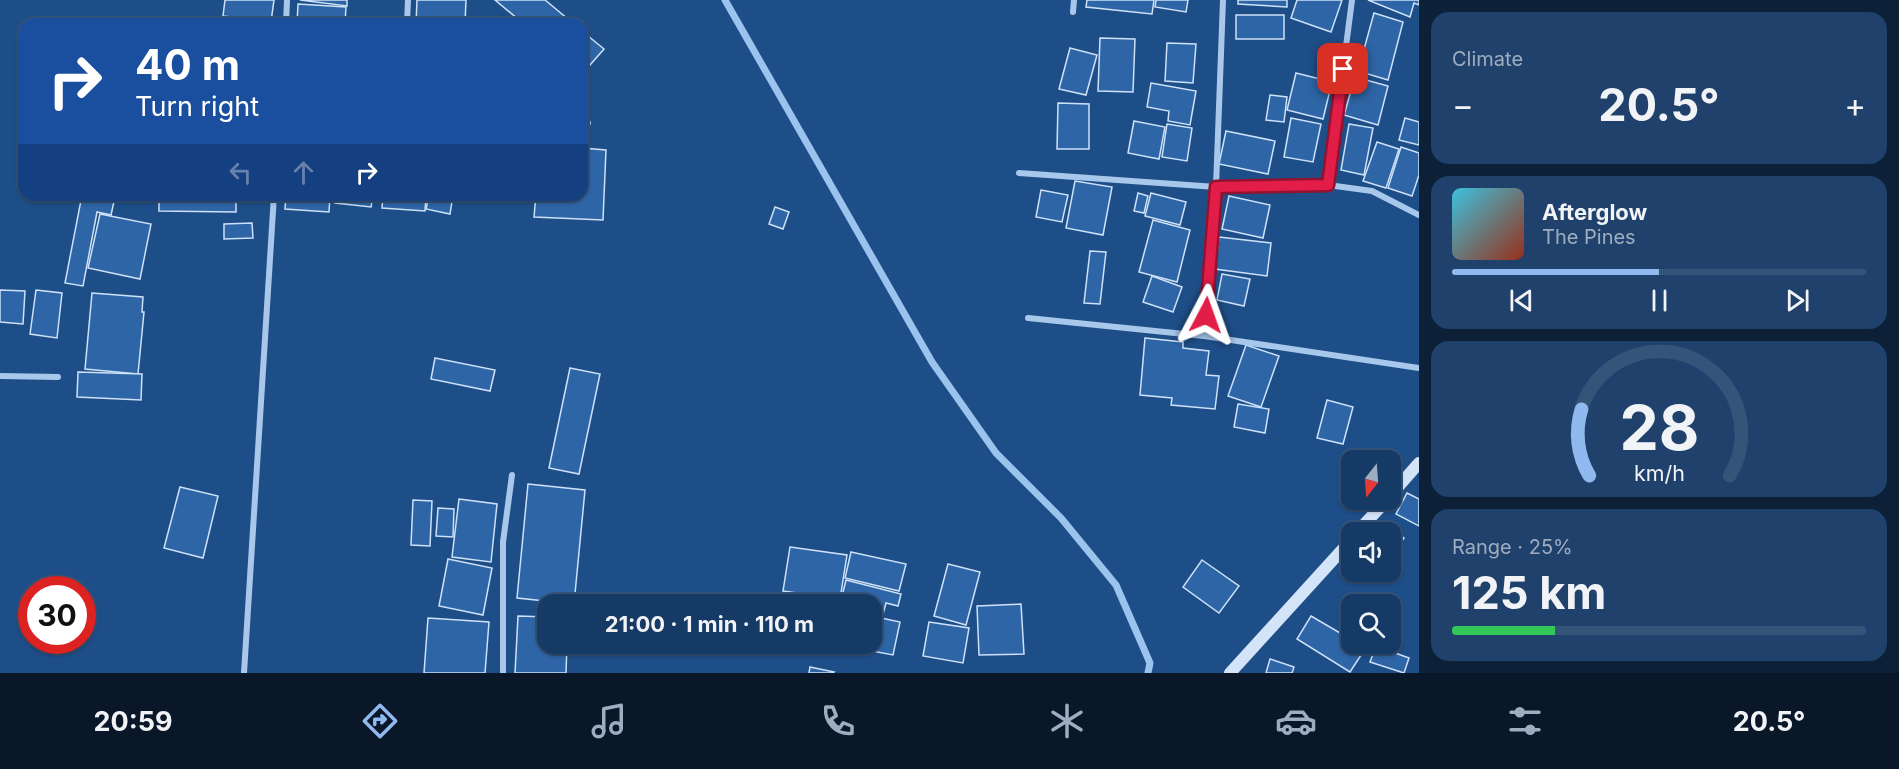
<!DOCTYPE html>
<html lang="en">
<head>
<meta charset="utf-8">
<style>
	:root { --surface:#163a66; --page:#1f416c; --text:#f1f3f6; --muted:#9eadbf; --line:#35547a; --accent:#90b9f0 }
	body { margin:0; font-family:Inter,sans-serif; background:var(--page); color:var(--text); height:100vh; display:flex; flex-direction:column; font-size:22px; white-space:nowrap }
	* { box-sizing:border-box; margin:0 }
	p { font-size:20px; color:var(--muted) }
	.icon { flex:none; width:33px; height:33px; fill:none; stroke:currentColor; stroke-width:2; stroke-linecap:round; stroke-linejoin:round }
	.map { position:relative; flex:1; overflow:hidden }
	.sheet { display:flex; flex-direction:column; gap:12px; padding:12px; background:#0c2038; width:480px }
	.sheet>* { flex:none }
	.hud { position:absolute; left:18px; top:18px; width:570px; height:183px; border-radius:18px; box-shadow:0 2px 4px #0004,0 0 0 2px var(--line); background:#1a4fa0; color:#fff; overflow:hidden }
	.needle { width:39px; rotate:197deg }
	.controls { position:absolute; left:1341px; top:450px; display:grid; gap:12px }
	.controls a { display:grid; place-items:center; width:60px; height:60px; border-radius:12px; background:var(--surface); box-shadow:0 2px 4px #0004,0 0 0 2px var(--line); font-size:30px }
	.speed { position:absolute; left:18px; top:576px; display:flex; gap:12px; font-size:30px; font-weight:700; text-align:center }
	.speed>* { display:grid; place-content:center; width:78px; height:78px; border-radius:50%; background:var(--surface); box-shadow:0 2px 4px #0004,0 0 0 2px var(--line); line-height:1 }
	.speed .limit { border:9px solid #d22; background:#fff; color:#111 }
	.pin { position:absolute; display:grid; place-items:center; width:51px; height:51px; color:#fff; margin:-26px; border-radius:12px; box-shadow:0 3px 9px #0006 }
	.me { position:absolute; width:66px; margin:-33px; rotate:4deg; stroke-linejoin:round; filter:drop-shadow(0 0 4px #0008) }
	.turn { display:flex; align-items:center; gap:21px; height:126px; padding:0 18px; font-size:27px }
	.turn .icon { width:78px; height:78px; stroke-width:2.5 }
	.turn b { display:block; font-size:42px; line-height:51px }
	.lanes { display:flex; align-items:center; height:57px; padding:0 18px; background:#0003; justify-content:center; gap:30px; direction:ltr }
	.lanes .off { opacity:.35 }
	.big { font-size:45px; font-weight:700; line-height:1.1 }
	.sheet .card { flex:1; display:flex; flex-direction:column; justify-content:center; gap:9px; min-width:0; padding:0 21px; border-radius:18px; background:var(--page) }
	.sheet .dial { align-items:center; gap:0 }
	.dial svg { height:156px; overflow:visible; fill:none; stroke:var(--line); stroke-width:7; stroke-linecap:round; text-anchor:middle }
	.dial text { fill:var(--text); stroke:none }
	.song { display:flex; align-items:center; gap:18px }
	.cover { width:72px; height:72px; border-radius:9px; background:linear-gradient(135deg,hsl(190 70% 55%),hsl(10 70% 35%)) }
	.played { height:6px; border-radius:3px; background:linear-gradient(90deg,var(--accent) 50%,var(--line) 50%) }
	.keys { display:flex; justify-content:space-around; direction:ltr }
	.heat { display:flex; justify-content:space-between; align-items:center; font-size:33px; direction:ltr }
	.charge { height:9px; border-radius:4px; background:linear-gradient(90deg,#34c759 25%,var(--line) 0) }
	.trip { position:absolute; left:537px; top:594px; width:345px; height:60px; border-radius:18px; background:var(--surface); box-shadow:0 2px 4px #0004,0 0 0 2px var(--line); font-weight:700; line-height:60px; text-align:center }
	.tab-bar { display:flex; height:96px; justify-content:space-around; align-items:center; background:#091729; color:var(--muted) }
	.tab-bar .icon { width:42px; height:42px }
	.tab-bar .selected { color:var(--accent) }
	.tab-bar b { font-size:27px; color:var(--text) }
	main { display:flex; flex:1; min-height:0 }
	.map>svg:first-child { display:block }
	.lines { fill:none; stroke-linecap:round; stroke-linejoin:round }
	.stream { stroke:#9cc3ed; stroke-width:7 }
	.building { fill:#2e65a6; stroke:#cde1f8; stroke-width:1.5 }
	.street { stroke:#a8c8eb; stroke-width:6 }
	.secondary { stroke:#d4e4f8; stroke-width:12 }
	.route-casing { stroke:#92132f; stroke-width:15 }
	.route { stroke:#e11d48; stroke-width:10 }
</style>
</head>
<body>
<main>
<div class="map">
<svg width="1419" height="673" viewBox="0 0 1419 673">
	<rect width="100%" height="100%" fill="#1e4e88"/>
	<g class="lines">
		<polyline class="stream" points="725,0 932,362 996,453 1061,518 1116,585 1150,663 1148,673"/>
	</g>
	<g class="building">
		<polygon points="225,0 274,0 271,22 223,16"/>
		<polygon points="300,0 347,0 347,6"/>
		<polygon points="417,0 466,0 465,24 416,24"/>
		<polygon points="495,0 545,0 574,24 524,24"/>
		<polygon points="1087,0 1154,0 1152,14 1086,7"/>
		<polygon points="1156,0 1188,0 1186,12 1155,7"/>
		<polygon points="1238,0 1287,0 1287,7 1238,4"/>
		<polygon points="1297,0 1342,0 1331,32 1291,18"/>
		<polygon points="1368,0 1419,0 1419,5 1414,3 1410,17"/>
		<polygon points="298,4 346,7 345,24 297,24"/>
		<polygon points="1374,13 1403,22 1388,80 1358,71"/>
		<rect x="1236" y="15" width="48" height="24"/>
		<polygon points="582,31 604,49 583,73 582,72"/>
		<polygon points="1100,38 1135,39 1133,92 1098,91"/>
		<polygon points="1167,43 1196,44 1193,83 1165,81"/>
		<polygon points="1070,48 1097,55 1086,95 1059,89"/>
		<polygon points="1296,73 1332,82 1323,119 1287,110"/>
		<polygon points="1355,77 1388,86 1378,125 1344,115"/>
		<polygon points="1151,83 1196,91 1190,125 1168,121 1169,111 1147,107"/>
		<polygon points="1270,95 1287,97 1284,122 1266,120"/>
		<polygon points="1058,103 1089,104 1089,149 1057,149"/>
		<polygon points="1291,118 1321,124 1313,162 1284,157"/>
		<polygon points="1405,118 1419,122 1419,145 1399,140"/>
		<polygon points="1134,121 1165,127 1159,159 1128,153"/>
		<polygon points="1167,124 1192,128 1187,161 1162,157"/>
		<polygon points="1349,124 1373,128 1364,175 1341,170"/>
		<polygon points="1226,131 1275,141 1268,174 1219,164"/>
		<polygon points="1377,142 1399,149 1386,188 1363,181"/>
		<polygon points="1401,147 1419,153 1419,175 1412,196 1388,188"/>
		<polygon points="582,148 606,150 603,220 534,217 536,195 582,195"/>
		<polygon points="1075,181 1112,187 1103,235 1066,228"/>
		<polygon points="1041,190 1068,195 1062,222 1036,217"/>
		<polygon points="1138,193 1148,196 1144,213 1134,211"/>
		<polygon points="1151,193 1186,202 1180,225 1145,216"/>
		<polygon points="82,195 115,197 111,215 97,212 83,286 65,283"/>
		<polygon points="159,195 236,195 236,212 159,211"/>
		<polygon points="286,195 330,195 329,212 285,209"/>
		<polygon points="336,195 373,195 371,207 335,203"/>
		<polygon points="383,195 426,195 425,211 382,208"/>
		<polygon points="429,195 453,195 450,214 426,209"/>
		<polygon points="1229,196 1270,205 1263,238 1222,229"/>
		<polygon points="775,207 789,212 783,229 769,224"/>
		<polygon points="100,214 151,224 140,279 88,268"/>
		<polygon points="1153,220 1190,230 1177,282 1139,272"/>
		<polygon points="252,223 253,238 224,239 224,224"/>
		<polygon points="1219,237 1271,243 1267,276 1215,269"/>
		<polygon points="1090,251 1106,252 1100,304 1084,303"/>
		<polygon points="1222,274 1250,279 1244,306 1217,300"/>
		<polygon points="1152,276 1182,287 1173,312 1143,302"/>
		<polygon points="0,290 25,291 23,324 0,322"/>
		<polygon points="36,290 62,293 57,338 30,334"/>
		<polygon points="92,293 143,297 142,312 144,312 138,374 85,369"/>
		<polygon points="1145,338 1183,342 1183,348 1209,351 1206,375 1219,376 1215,409 1171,405 1172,398 1140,395"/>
		<polygon points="1246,345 1279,356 1261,407 1228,396"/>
		<polygon points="435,358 495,370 490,391 431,379"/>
		<polygon points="570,368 600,374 579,474 549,468"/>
		<polygon points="78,372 142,374 141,400 77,397"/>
		<polygon points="1327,400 1353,407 1343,444 1317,438"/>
		<polygon points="1238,404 1269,409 1265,433 1234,427"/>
		<polygon points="528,484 585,490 574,604 517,598"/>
		<polygon points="180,487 218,496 203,558 164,548"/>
		<polygon points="1407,493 1419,499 1419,526 1396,514"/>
		<polygon points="459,499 497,504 491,562 452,557"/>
		<polygon points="413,500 432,501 430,546 411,545"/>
		<polygon points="438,508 454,509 453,537 436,536"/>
		<polygon points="1383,523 1404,538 1398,547 1390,542 1390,532 1376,532"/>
		<polygon points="790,547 847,555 840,599 783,591"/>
		<polygon points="851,552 906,564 899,591 845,578"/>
		<polygon points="448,559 492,568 483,615 439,606"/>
		<polygon points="1202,560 1239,586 1219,613 1183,587"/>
		<polygon points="948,564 980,572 966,625 934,616"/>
		<polygon points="846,580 901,594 898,606 886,603 882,618 872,616 872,604 840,604"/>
		<polygon points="785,595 830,604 784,604"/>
		<polygon points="1021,604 1024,654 979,655 977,606"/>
		<polygon points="518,616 548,617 548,644 567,644 566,673 515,673"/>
		<polygon points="872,616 900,622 893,655 835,644 872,644"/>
		<polygon points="1311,616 1352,640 1352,644 1365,649 1350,672 1297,639"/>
		<polygon points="428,618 489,622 485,673 424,673"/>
		<polygon points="929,622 969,628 963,663 923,656"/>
		<polygon points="1376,646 1409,658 1404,673 1370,662"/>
		<polygon points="1270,659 1294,667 1292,673 1266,673"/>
		<polygon points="810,667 834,672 833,673 809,673"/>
	</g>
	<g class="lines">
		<g class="street">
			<polyline points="1223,0 1216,187 1204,336 1419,368"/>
			<polyline points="1073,12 1074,0"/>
			<polyline points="286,24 287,0"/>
			<polyline points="407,24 408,0"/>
			<polyline points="582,123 588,123"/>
			<polyline points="1019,173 1216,187 1328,185 1352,0"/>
			<polyline points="1328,185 1372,191 1419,215"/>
			<polyline points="1028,318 1204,336"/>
			<polyline points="0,376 58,377"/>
			<polyline points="244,673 274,195"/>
			<polyline points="503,673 503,542 512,475"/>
		</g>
		<g class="secondary">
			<polyline points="1390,496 1419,463"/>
			<polyline points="1357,532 1387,500"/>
			<polyline points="1230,673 1352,539"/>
		</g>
	</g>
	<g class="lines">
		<g class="route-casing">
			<polyline id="route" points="1206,315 1216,187 1328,185 1343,69"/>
		</g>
		<use href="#route" class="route"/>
	</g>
</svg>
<div class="controls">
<a><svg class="needle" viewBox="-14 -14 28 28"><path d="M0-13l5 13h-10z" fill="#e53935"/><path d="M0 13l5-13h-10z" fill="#9eadbf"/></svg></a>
<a><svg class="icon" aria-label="sound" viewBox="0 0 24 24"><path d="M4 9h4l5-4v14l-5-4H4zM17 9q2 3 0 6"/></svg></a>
<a><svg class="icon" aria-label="search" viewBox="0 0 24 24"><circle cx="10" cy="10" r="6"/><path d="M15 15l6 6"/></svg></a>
</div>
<div class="speed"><div class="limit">30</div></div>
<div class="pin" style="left:1343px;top:69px;background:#d93025"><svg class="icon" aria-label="arrive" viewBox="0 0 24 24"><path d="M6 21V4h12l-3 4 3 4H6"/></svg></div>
<svg class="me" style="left:1206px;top:315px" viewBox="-20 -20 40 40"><path d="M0-17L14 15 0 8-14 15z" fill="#e11d48" stroke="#fff" stroke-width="4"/></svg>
<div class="trip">21:00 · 1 min · 110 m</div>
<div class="hud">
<div class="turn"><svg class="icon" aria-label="right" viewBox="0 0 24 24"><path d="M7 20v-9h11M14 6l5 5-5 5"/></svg><div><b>40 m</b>Turn right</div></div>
<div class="lanes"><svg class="icon off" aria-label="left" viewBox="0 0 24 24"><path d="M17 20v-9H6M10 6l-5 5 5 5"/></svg><svg class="icon off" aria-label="ahead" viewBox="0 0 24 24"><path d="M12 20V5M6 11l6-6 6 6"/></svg><svg class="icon" aria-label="right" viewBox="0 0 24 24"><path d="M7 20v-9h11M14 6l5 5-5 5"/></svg></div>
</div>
</div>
<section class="sheet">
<div class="card"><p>Climate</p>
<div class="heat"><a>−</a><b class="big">20.5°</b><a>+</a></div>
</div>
<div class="card">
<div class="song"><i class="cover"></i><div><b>Afterglow</b><p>The Pines</p></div></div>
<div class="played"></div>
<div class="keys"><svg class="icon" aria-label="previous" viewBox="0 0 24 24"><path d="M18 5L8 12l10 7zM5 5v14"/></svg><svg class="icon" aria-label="pause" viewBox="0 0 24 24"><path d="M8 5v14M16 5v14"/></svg><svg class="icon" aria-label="next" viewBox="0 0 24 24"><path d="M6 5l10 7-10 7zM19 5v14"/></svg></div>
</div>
<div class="card dial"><svg viewBox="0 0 100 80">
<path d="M14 69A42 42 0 1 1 86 69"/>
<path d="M14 69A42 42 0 0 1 10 35" stroke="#90b9f0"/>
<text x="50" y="56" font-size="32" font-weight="700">28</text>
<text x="50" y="72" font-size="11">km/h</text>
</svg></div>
<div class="card"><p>Range · 25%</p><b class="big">125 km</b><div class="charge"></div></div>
</section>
</main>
<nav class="tab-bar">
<b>20:59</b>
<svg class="icon selected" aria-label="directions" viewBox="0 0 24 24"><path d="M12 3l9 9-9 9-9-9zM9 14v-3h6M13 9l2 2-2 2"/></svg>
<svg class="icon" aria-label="music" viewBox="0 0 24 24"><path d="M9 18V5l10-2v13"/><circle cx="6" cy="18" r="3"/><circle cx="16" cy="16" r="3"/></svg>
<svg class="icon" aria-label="phone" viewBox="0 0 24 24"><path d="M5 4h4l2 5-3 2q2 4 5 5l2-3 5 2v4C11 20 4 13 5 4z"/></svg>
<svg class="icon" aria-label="climate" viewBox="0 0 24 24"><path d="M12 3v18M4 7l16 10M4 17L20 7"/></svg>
<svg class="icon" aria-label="car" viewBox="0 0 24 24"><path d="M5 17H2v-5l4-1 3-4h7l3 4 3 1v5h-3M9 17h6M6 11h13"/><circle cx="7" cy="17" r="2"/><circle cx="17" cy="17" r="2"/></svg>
<svg class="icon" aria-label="filters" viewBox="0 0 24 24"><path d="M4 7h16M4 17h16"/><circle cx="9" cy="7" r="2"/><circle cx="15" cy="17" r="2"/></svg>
<b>20.5°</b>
</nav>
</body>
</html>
